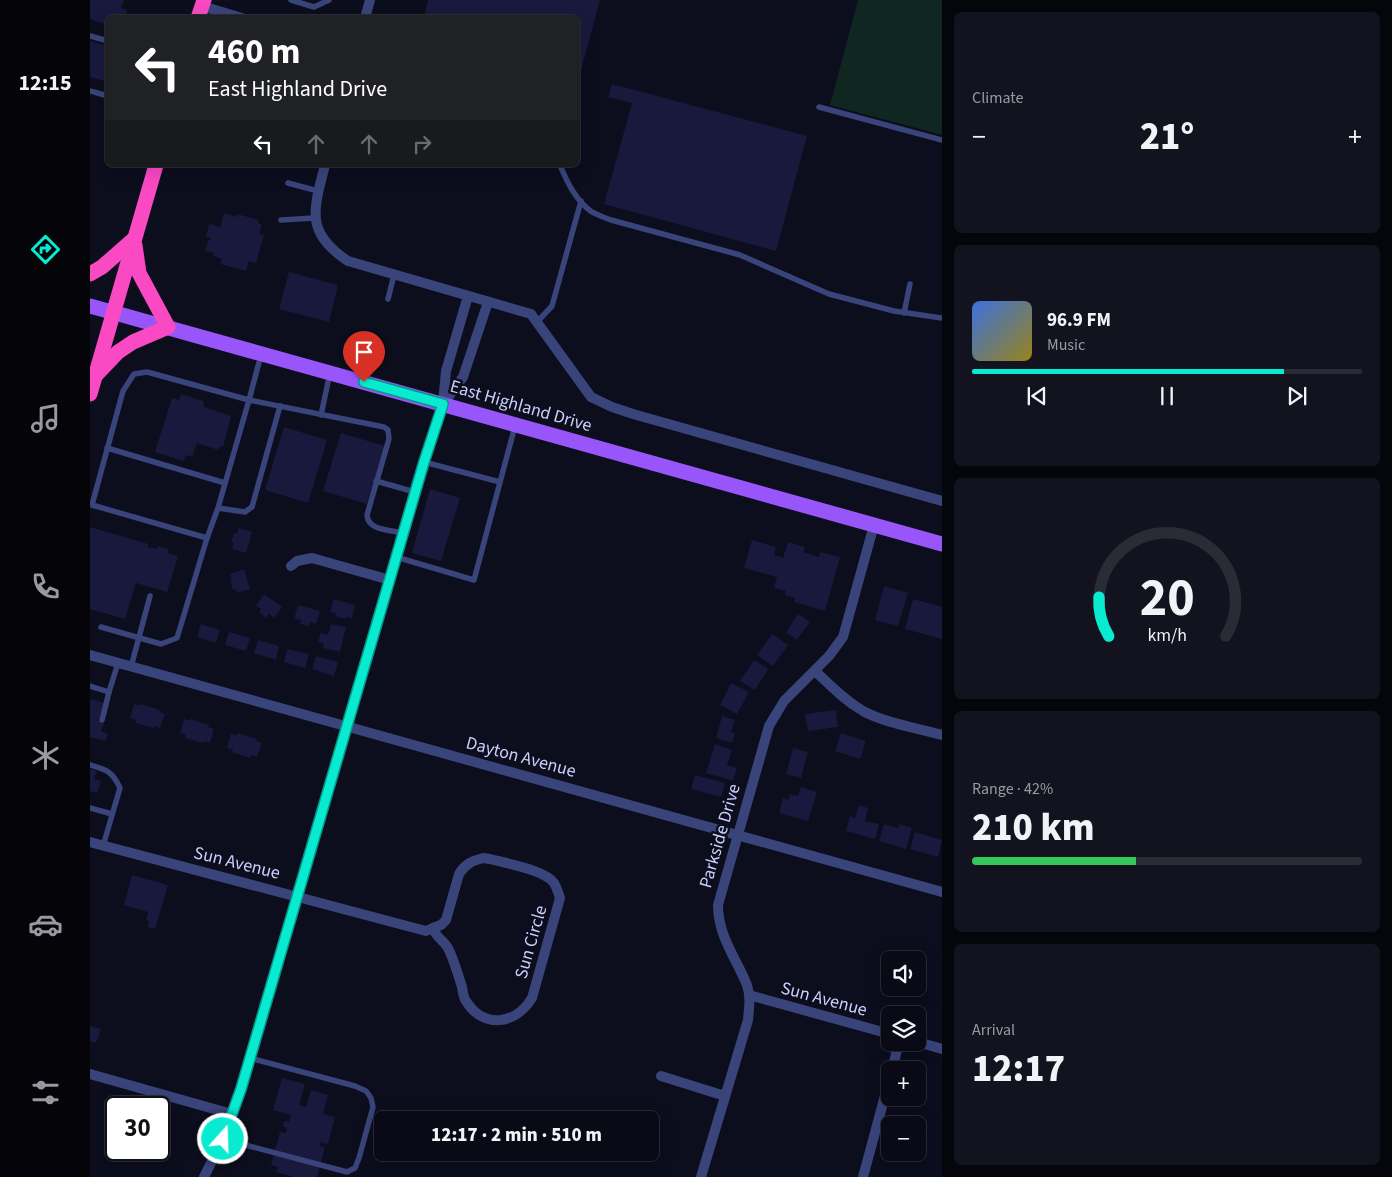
<!DOCTYPE html>
<html lang="en">
<head>
<meta charset="utf-8">
<style>
	:root { --surface:#090a16; --page:#12131f; --text:#f1f3f6; --muted:#999aa1; --line:#292b35; --accent:#08ebd1 }
	body { margin:0; font-family:"Source Sans 3",sans-serif; background:var(--page); color:var(--text); height:100vh; display:flex; flex-direction:column; font-size:19px; white-space:nowrap }
	* { box-sizing:border-box; margin:0 }
	p { font-size:16px; color:var(--muted) }
	.icon { flex:none; width:28px; height:28px; fill:none; stroke:currentColor; stroke-width:2; stroke-linecap:round; stroke-linejoin:round }
	.map { position:relative; flex:1; overflow:hidden }
	.panel { display:flex; flex-direction:column; gap:12px; padding:12px; background:#05060c; width:450px }
	.panel>* { flex:none }
	.hud { position:absolute; left:15px; top:15px; width:475px; height:152px; border-radius:8px; box-shadow:0 5px 20px #0002,0 0 0 1px var(--line); background:#202124; color:#fff; overflow:hidden }
	.buttons { position:absolute; left:791px; top:951px; display:grid; gap:10px }
	.buttons a { display:grid; place-items:center; width:45px; height:45px; border-radius:8px; background:var(--surface); box-shadow:0 5px 20px #0002,0 0 0 1px var(--line); font-size:25px }
	.speed { position:absolute; left:15px; top:1096px; display:flex; gap:10px; font-size:25px; font-weight:700; text-align:center }
	.speed>* { display:grid; place-content:center; width:65px; height:65px; border-radius:50%; background:var(--surface); box-shadow:0 5px 20px #0002,0 0 0 1px var(--line); line-height:1 }
	.speed .limit { border:2px solid #111; border-radius:8px; background:#fff; color:#111 }
	.pin { position:absolute; display:grid; place-items:center; width:42px; height:42px; color:#fff; margin:-51px -21px; border-radius:50% 50% 50% 0; rotate:-45deg; box-shadow:0 0 5px #0007 }
	.pin .icon { rotate:45deg }
	.me { position:absolute; width:55px; margin:-28px; rotate:20deg; stroke-linejoin:round; filter:drop-shadow(0 0 4px #0008) }
	.turn { display:flex; align-items:center; gap:18px; height:105px; padding:0 20px; font-size:22px }
	.turn .icon { width:65px; height:65px; stroke-width:2.5 }
	.turn b { display:block; font-size:35px; line-height:42px }
	.lanes { display:flex; align-items:center; height:48px; padding:0 20px; background:#0003; justify-content:center; gap:25px; direction:ltr }
	.lanes .off { opacity:.35 }
	.big { font-size:38px; font-weight:800; line-height:1.1 }
	.panel .card { flex:1; display:flex; flex-direction:column; justify-content:center; gap:8px; min-width:0; padding:0 18px; border-radius:8px; background:var(--page) }
	.panel .dial { align-items:center; gap:0 }
	.dial svg { height:130px; overflow:visible; fill:none; stroke:var(--line); stroke-width:7; stroke-linecap:round; text-anchor:middle }
	.dial text { fill:var(--text); stroke:none }
	.song { display:flex; align-items:center; gap:15px }
	.cover { width:60px; height:60px; border-radius:8px; background:linear-gradient(135deg,hsl(220 70% 55%),hsl(50 70% 35%)) }
	.played { height:5px; border-radius:2px; background:linear-gradient(90deg,var(--accent) 80%,var(--line) 80%) }
	.keys { display:flex; justify-content:space-around; direction:ltr }
	.heat { display:flex; justify-content:space-between; align-items:center; font-size:28px; direction:ltr }
	.charge { height:8px; border-radius:4px; background:linear-gradient(90deg,#34c759 42%,var(--line) 0) }
	.trip { position:absolute; left:284px; top:1111px; width:285px; height:50px; border-radius:8px; background:var(--surface); box-shadow:0 5px 20px #0002,0 0 0 1px var(--line); font-weight:800; line-height:50px; text-align:center }
	main { display:flex; flex:1; min-height:0 }
	.dock { display:flex; flex-direction:column; width:90px; justify-content:space-around; align-items:center; background:#040409; color:var(--muted) }
	.dock .icon { width:35px; height:35px }
	.dock .on { color:var(--accent) }
	.dock b { font-size:22px; color:var(--text) }
	.map>svg:first-child { display:block }
	.green { fill:#0f2621 }
	.building { fill:#19193d }
	.lines { fill:none; stroke-linecap:round; stroke-linejoin:round }
	.lane { stroke:#39447a; stroke-width:5.5 }
	.street { stroke:#39447a; stroke-width:10 }
	.primary { stroke:#9855f9; stroke-width:15 }
	.highway { stroke:#f949c3; stroke-width:15 }
	.route-casing { stroke:#059988; stroke-width:12 }
	.route { stroke:#08ebd1; stroke-width:9 }
	.labels { text-anchor:middle; dominant-baseline:central; stroke-width:5; stroke-linejoin:round; paint-order:stroke }
	.street-label { font-size:18px; fill:#cacffd; stroke:#0c0d1d }
</style>
</head>
<body>
<main>
<nav class="dock">
<b>12:15</b>
<svg class="icon on" aria-label="directions" viewBox="0 0 24 24"><path d="M12 3l9 9-9 9-9-9zM9 14v-3h6M13 9l2 2-2 2"/></svg>
<svg class="icon" aria-label="music" viewBox="0 0 24 24"><path d="M9 18V5l10-2v13"/><circle cx="6" cy="18" r="3"/><circle cx="16" cy="16" r="3"/></svg>
<svg class="icon" aria-label="phone" viewBox="0 0 24 24"><path d="M5 4h4l2 5-3 2q2 4 5 5l2-3 5 2v4C11 20 4 13 5 4z"/></svg>
<svg class="icon" aria-label="climate" viewBox="0 0 24 24"><path d="M12 3v18M4 7l16 10M4 17L20 7"/></svg>
<svg class="icon" aria-label="car" viewBox="0 0 24 24"><path d="M5 17H2v-5l4-1 3-4h7l3 4 3 1v5h-3M9 17h6M6 11h13"/><circle cx="7" cy="17" r="2"/><circle cx="17" cy="17" r="2"/></svg>
<svg class="icon" aria-label="filters" viewBox="0 0 24 24"><path d="M4 7h16M4 17h16"/><circle cx="9" cy="7" r="2"/><circle cx="15" cy="17" r="2"/></svg>
</nav>
<div class="map">
<svg width="852" height="1177" viewBox="0 0 852 1177">
	<rect width="100%" height="100%" fill="#0c0d1d"/>
	<polygon class="green" points="768,0 852,0 852,135 740,105"/>
	<g class="building">
		<polygon points="0,0 34,0 31,8 37,10 35,18 18,18 18,25 0,19"/>
		<polygon points="338,0 510,0 488,82 488,18 334,18"/>
		<polygon points="0,41 18,46 18,82 0,77"/>
		<polygon points="522,84 717,136 686,251 514,204 542,103 518,97"/>
		<polygon points="134,213 146,217 147,214 169,220 168,223 172,225 169,234 174,235 166,263 159,261 156,271 130,264 132,259 123,256 124,253 115,251 119,239 121,240 121,238 116,237 119,224 130,227"/>
		<polygon points="199,272 248,285 239,322 189,309"/>
		<polygon points="91,394 113,401 114,407 141,416 133,447 130,446 128,450 107,443 102,457 96,455 94,461 65,452 82,398 89,400"/>
		<polygon points="194,427 237,440 218,503 175,490"/>
		<polygon points="251,433 295,446 277,504 233,491"/>
		<polygon points="340,489 370,498 351,561 322,553"/>
		<polygon points="0,527 58,544 58,547 67,549 67,546 79,549 78,553 88,556 77,592 46,583 35,619 0,609"/>
		<polygon points="148,528 162,532 156,553 142,549 144,543 141,542 144,533 147,533"/>
		<polygon points="662,540 686,547 684,555 693,558 698,542 715,547 713,552 729,557 730,552 750,557 735,611 704,602 705,598 695,595 696,591 684,588 687,577 654,568"/>
		<polygon points="154,569 160,589 147,593 146,589 143,590 140,579 142,579 140,574"/>
		<polygon points="794,586 818,593 808,626 785,620"/>
		<polygon points="174,594 192,607 184,618 179,614 176,618 169,612 171,609 166,606"/>
		<polygon points="244,599 265,605 262,618 256,617 255,619 245,616 246,613 240,612"/>
		<polygon points="823,599 852,607 852,639 815,629"/>
		<polygon points="208,605 230,611 226,624 220,622 219,626 210,624 211,620 204,619"/>
		<polygon points="708,614 720,622 707,640 696,632"/>
		<polygon points="111,624 130,630 126,643 107,637"/>
		<polygon points="241,624 256,627 250,652 233,648 234,644 228,642 231,633 238,635"/>
		<polygon points="139,632 160,638 156,651 135,645"/>
		<polygon points="682,634 698,645 683,666 667,655"/>
		<polygon points="168,640 189,646 186,660 164,653"/>
		<polygon points="197,649 219,654 215,668 194,662"/>
		<polygon points="226,656 248,662 244,676 222,669"/>
		<polygon points="664,660 678,669 665,690 650,681"/>
		<polygon points="641,683 659,692 647,714 630,705"/>
		<polygon points="0,699 14,703 8,721 14,723 11,732 18,733 16,741 0,737"/>
		<polygon points="44,704 50,706 51,704 70,710 69,712 75,714 70,728 64,726 63,728 46,723 46,720 40,718"/>
		<polygon points="746,710 748,727 718,731 715,714"/>
		<polygon points="632,716 645,720 641,732 645,733 642,743 626,738"/>
		<polygon points="94,719 100,721 100,719 119,725 118,727 124,729 120,743 114,741 113,743 95,738 96,735 90,733"/>
		<polygon points="148,733 167,739 166,741 172,743 167,757 161,755 160,758 142,752 143,749 137,748 141,734 147,735"/>
		<polygon points="751,733 776,741 770,759 745,751"/>
		<polygon points="625,744 642,750 637,765 647,768 643,781 616,773"/>
		<polygon points="703,748 718,752 711,778 696,774"/>
		<polygon points="0,769 7,771 4,779 11,781 7,793 0,791"/>
		<polygon points="605,775 635,783 631,797 601,789"/>
		<polygon points="711,787 727,792 718,821 689,813 693,798 698,800 700,794 708,796"/>
		<polygon points="769,805 778,808 775,821 789,824 785,839 756,831 760,816 765,818"/>
		<polygon points="794,824 808,828 809,824 822,828 816,849 789,841"/>
		<polygon points="825,832 852,840 848,857 820,849"/>
		<polygon points="42,875 78,885 65,929 58,927 59,921 56,920 58,912 34,905"/>
		<polygon points="0,1026 11,1029 6,1043 0,1041"/>
		<polygon points="192,1078 215,1084 209,1105 216,1107 221,1090 238,1095 233,1114 245,1117 238,1144 231,1142 230,1146 235,1147 227,1177 204,1177 186,1172 188,1167 181,1165 190,1132 196,1133 197,1128 193,1126 194,1121 199,1122 201,1115 183,1110"/>
	</g>
	<g class="lines">
		<g class="lane">
			<polyline points="201,0 224,7 239,0"/>
			<polyline points="0,36 18,41"/>
			<polyline points="0,91 18,96"/>
			<polyline points="729,107 852,140"/>
			<path d="M470,165C477,182 486,201 502,212C508,215 515,218 521,220L650,255L739,294L804,311L852,318"/>
			<polyline points="198,183 228,191"/>
			<polyline points="191,220 224,218"/>
			<polyline points="298,299 304,275"/>
			<polyline points="814,313 820,284"/>
			<polyline points="447,322 462,306 491,201"/>
			<path d="M171,355L159,400L294,427L298,430L299,439L277,515C278,531 301,530 314,533"/>
			<polyline points="231,415 240,373"/>
			<polyline points="17,448 135,483"/>
			<polyline points="334,462 410,482"/>
			<polyline points="286,481 325,492"/>
			<polyline points="0,504 2,505 117,538 128,508 159,400 57,372 44,374 33,391 2,505"/>
			<polyline points="128,508 155,512 162,507 190,406"/>
			<polyline points="306,557 384,580 425,426"/>
			<polyline points="11,627 71,644 87,638 117,538"/>
			<polyline points="41,667 60,596"/>
			<polyline points="0,686 19,692 28,663"/>
			<polyline points="12,720 19,692"/>
			<path d="M0,765C17,770 22,771 30,788L13,846"/>
			<polyline points="0,808 22,814"/>
			<polyline points="133,1139 257,1172 265,1168 269,1158 283,1107 281,1098 276,1091 265,1086 160,1058"/>
		</g>
		<g class="street">
			<polyline points="112,6 152,18"/>
			<polyline points="275,18 280,0"/>
			<path d="M235,165C224,209 214,232 258,261L441,314L501,397L522,407L543,414L852,501"/>
			<polyline points="354,403 373,377 398,302"/>
			<polyline points="201,566 207,561 222,558 300,580"/>
			<polyline points="0,655 852,892"/>
			<path d="M725,671C740,685 754,700 773,711C795,723 827,728 852,735"/>
			<polyline points="0,842 336,931 343,928"/>
			<path d="M393,858L400,859C415,863 455,870 464,883C467,888 468,892 470,898L442,998C426,1024 394,1030 376,1001C373,997 373,992 372,987C368,974 364,961 359,950C355,941 345,937 343,928L351,925L356,920L369,874C375,864 382,861 393,858Z"/>
			<polyline points="659,995 800,1034"/>
			<polyline points="828,1042 852,1049"/>
			<polyline points="802,1070 809,1042"/>
			<polyline points="0,1074 142,1114"/>
			<polyline points="571,1076 635,1096"/>
			<polyline points="114,1177 133,1139 146,1105 334,462 353,403 356,371 378,296"/>
			<path d="M611,1177L658,1020C659,1008 661,997 657,985C646,958 628,936 628,905L679,726L694,701L739,656L753,637L784,525"/>
			<polyline points="773,1177 800,1077"/>
		</g>
		<polyline class="primary" points="0,306 852,544"/>
		<g class="highway">
			<polyline points="108,18 114,0"/>
			<polyline points="0,274 12,267 44,239"/>
			<polyline points="6,375 28,352 43,342 78,327 49,273 45,245"/>
			<polyline points="0,394 66,165"/>
		</g>
	</g>
	<g class="lines">
		<g class="route-casing">
			<polyline id="route" points="133,1139 151,1089 334,462 353,404 274,382"/>
		</g>
		<use href="#route" class="route"/>
	</g>
	<g class="labels">
		<g class="street-label">
			<text transform="translate(431 406) rotate(16)">East Highland Drive</text>
			<text transform="translate(431 757) rotate(15)">Dayton Avenue</text>
			<text transform="translate(630 836) rotate(-74)">Parkside Drive</text>
			<text transform="translate(147 863) rotate(14)">Sun Avenue</text>
			<text transform="translate(441 942) rotate(-74)">Sun Circle</text>
			<text transform="translate(734 999) rotate(15)">Sun Avenue</text>
		</g>
	</g>
</svg>
<div class="buttons">
<a><svg class="icon" aria-label="sound" viewBox="0 0 24 24"><path d="M4 9h4l5-4v14l-5-4H4zM17 9q2 3 0 6"/></svg></a>
<a><svg class="icon" aria-label="layers" viewBox="0 0 24 24"><path d="M12 4l9 5-9 5-9-5zM3 14l9 5 9-5"/></svg></a>
<a>+</a>
<a>−</a>
</div>
<div class="speed"><div class="limit">30</div></div>
<div class="pin" style="left:274px;top:382px;background:#d93025"><svg class="icon" aria-label="arrive" viewBox="0 0 24 24"><path d="M6 21V4h12l-3 4 3 4H6"/></svg></div>
<svg class="me" style="left:133px;top:1139px" viewBox="-20 -20 40 40"><circle r="17" fill="#08ebd1" stroke="#fff" stroke-width="3"/><path d="M0-11L8 9 0 5-8 9z" fill="#fff"/></svg>
<div class="trip">12:17 · 2 min · 510 m</div>
<div class="hud">
<div class="turn"><svg class="icon" aria-label="left" viewBox="0 0 24 24"><path d="M17 20v-9H6M10 6l-5 5 5 5"/></svg><div><b>460 m</b>East Highland Drive</div></div>
<div class="lanes"><svg class="icon" aria-label="left" viewBox="0 0 24 24"><path d="M17 20v-9H6M10 6l-5 5 5 5"/></svg><svg class="icon off" aria-label="ahead" viewBox="0 0 24 24"><path d="M12 20V5M6 11l6-6 6 6"/></svg><svg class="icon off" aria-label="ahead" viewBox="0 0 24 24"><path d="M12 20V5M6 11l6-6 6 6"/></svg><svg class="icon off" aria-label="right" viewBox="0 0 24 24"><path d="M7 20v-9h11M14 6l5 5-5 5"/></svg></div>
</div>
</div>
<section class="panel">
<div class="card"><p>Climate</p>
<div class="heat"><a>−</a><b class="big">21°</b><a>+</a></div>
</div>
<div class="card">
<div class="song"><i class="cover"></i><div><b>96.9 FM</b><p>Music</p></div></div>
<div class="played"></div>
<div class="keys"><svg class="icon" aria-label="previous" viewBox="0 0 24 24"><path d="M18 5L8 12l10 7zM5 5v14"/></svg><svg class="icon" aria-label="pause" viewBox="0 0 24 24"><path d="M8 5v14M16 5v14"/></svg><svg class="icon" aria-label="next" viewBox="0 0 24 24"><path d="M6 5l10 7-10 7zM19 5v14"/></svg></div>
</div>
<div class="card dial"><svg viewBox="0 0 100 80">
<path d="M14 69A42 42 0 1 1 86 69"/>
<path d="M14 69A42 42 0 0 1 8 45" stroke="#08ebd1"/>
<text x="50" y="56" font-size="32" font-weight="700">20</text>
<text x="50" y="72" font-size="11">km/h</text>
</svg></div>
<div class="card"><p>Range · 42%</p><b class="big">210 km</b><div class="charge"></div></div>
<div class="card"><p>Arrival</p><b class="big">12:17</b></div>
</section>
</main>
</body>
</html>
